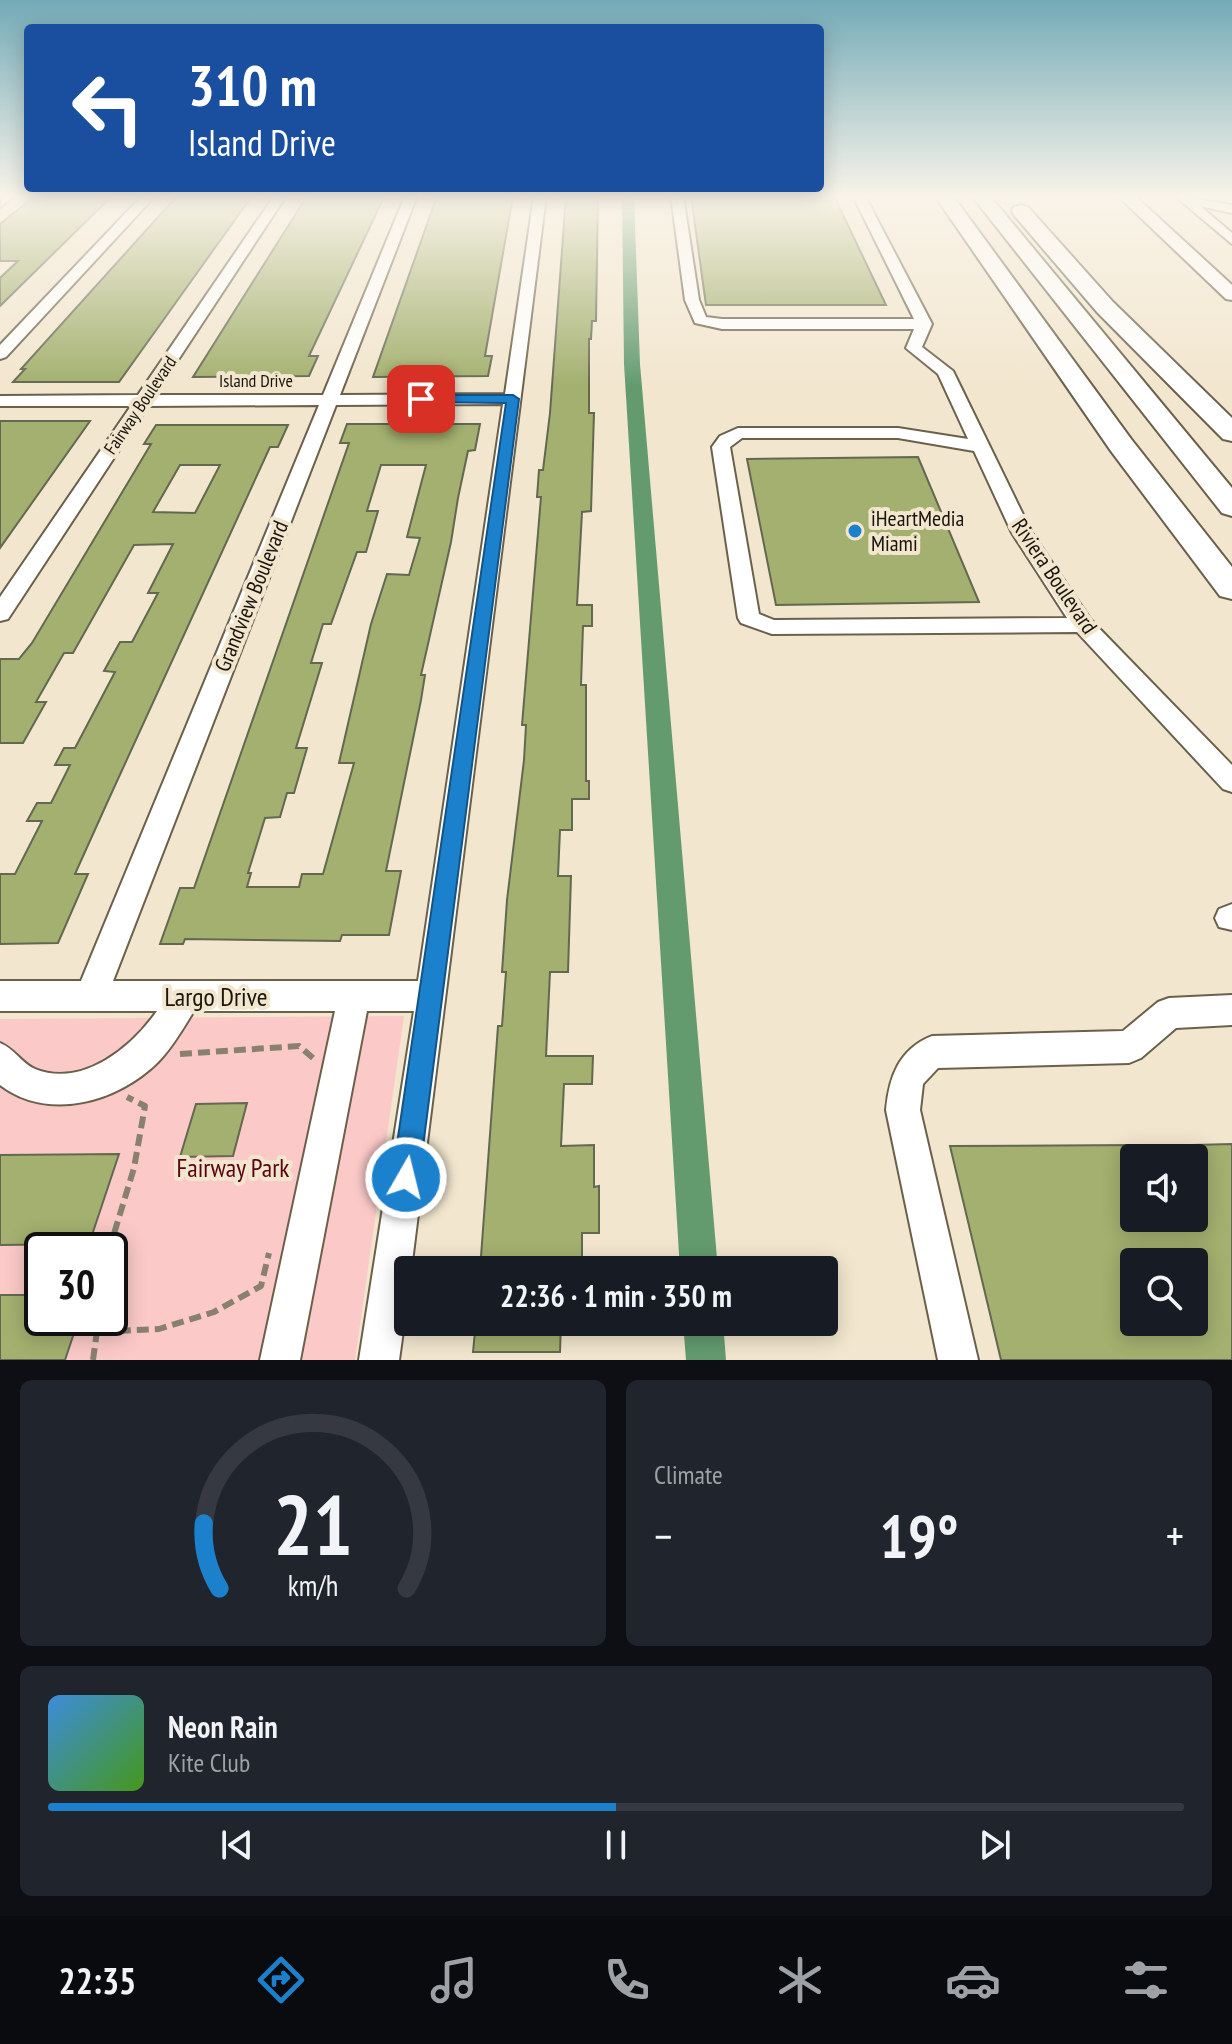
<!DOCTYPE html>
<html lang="en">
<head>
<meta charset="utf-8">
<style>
	:root { --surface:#171b24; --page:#20242c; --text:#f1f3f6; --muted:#9ea1a6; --line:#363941; --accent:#1c81cd }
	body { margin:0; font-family:"PT Sans Narrow",sans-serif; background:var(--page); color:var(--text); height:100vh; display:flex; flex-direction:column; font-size:30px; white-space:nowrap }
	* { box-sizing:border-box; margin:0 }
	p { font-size:26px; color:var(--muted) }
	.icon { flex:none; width:44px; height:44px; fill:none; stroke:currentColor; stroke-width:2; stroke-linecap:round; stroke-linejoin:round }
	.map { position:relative; height:1360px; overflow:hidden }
	.details { display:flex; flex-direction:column; gap:20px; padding:20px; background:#0d0f14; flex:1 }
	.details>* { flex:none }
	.banner { position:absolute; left:24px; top:24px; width:800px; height:168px; border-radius:8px; box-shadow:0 4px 20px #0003; background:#1a4fa0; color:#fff; overflow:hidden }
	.tools { position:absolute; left:1120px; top:1144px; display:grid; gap:16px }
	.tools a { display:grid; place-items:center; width:88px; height:88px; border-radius:8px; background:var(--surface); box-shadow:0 4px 20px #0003; font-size:40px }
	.speed { position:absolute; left:24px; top:1232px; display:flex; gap:16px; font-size:40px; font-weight:700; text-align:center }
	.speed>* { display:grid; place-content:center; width:104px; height:104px; border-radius:50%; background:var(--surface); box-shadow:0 4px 20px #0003; line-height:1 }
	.speed .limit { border:4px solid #111; border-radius:12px; background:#fff; color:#111 }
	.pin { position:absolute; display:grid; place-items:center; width:68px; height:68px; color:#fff; margin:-34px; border-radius:16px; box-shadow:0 4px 12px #0006 }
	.me { position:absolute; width:88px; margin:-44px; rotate:8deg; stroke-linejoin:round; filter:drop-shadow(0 0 6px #0008) }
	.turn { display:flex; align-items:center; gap:28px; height:168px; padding:0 32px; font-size:36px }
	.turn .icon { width:104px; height:104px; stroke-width:2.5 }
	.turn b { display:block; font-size:56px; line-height:68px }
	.big { font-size:60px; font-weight:700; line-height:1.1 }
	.details .tile { flex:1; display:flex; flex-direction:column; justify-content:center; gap:12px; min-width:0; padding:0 28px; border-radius:12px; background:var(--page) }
	.details .dial { align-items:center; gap:0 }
	.dial svg { height:208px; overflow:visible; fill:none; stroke:var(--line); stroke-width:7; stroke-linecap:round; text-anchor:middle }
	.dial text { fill:var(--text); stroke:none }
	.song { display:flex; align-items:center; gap:24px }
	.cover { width:96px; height:96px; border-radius:12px; background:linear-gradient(135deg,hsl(210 70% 55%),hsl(100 70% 35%)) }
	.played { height:8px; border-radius:4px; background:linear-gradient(90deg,var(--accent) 50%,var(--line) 50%) }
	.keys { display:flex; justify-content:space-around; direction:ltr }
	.heat { display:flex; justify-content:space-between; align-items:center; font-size:44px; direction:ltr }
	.details .tiles { flex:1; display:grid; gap:20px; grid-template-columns:1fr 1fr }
	.tile:last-child { grid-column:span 2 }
	.trip { position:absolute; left:394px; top:1256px; width:444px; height:80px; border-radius:8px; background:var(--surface); box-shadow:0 4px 20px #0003; font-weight:700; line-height:80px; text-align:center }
	.menu { display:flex; height:128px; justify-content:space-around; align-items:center; background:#090b0e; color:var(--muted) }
	.menu .icon { width:56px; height:56px }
	.menu .selected { color:var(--accent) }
	.menu b { font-size:36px; color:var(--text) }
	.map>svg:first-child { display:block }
	.green { fill:#fbcac8; fill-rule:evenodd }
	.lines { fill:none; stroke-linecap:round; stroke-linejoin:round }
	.canal { fill:#639b6f; fill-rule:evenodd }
	.building { fill:#a3b06f; stroke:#636851; stroke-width:2; fill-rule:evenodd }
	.minor-casing { stroke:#6a604b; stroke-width:4 }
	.major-casing { stroke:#6a604b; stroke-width:4 }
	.highway-casing { stroke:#6a604b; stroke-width:4 }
	.path { stroke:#898070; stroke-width:6; stroke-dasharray:12 6; stroke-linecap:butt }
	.minor { fill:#fff; fill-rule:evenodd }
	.major { fill:#fff; fill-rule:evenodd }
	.highway { fill:#fff; fill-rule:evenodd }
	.route { fill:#1c81cd; stroke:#125485; stroke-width:2 }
	.poi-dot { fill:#1c81cd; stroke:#f2e6ce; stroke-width:3 }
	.labels { text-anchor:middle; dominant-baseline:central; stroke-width:8; stroke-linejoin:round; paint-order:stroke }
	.far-street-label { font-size:18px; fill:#19140c; stroke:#f2e6ce }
	.poi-label { font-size:22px; fill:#19140c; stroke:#f2e6ce; text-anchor:start }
	.street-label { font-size:22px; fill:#19140c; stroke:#f2e6ce }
	.near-street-label { font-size:26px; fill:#19140c; stroke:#f2e6ce }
	.near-park-label { font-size:26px; fill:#5c0413; stroke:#f2e6ce }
</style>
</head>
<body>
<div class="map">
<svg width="1232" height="1360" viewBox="0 0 1232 1360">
	<rect width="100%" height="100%" fill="#f2e6ce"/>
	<path class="green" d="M404,1016L355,1360H0V1019ZM42,1250H110V1318H42Z"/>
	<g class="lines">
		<g class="canal">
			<polygon points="622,196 634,196 640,364 718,1270 680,1270 624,364"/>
			<polygon points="683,1322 723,1322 726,1360 686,1360"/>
		</g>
	</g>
	<g class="building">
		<polygon points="35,196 112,196 0,306 0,278 18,261 0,261 0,224"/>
		<polygon points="177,196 252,196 119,382 13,382 25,369 21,369"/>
		<polygon points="307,196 384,197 309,356 318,356 309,376 193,377"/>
		<polygon points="437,196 513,196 485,356 492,356 488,376 373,377"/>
		<polygon points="566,196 598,196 596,321 592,321 591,339 589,339 589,413 594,413 591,511 582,512 577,605 592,605 592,626 583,626 581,685 586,685 586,781 589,781 589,799 572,799 572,830 560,830 558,876 571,876 568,972 550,972 546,1056 593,1056 592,1084 564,1084 561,1146 594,1145 594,1187 599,1186 599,1233 582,1233 582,1270 480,1270 498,1026 502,1026 506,972 502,972 507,900 524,760 526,725 522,725 541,497 537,497 539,470 543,470 550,413"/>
		<polygon points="691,196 834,196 886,305 706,305"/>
		<polygon points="0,421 90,421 0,548"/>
		<path d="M347,424H480L475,450L468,451L458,498L451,542L421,675H425L421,700L386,871H401L389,935H342L340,941L185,939L183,944H160L180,888H194L349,443H340ZM381,465H426L407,537L420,538L409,575L387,574L371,624L339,763H354L323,874H302L299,887H247L251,873H248L265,818L280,817L287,793H294L307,748H296L322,663H311L323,624H331L357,552H366L378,511H367Z"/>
		<path d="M156,425H288L278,447H270L107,803L75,874H88L58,943L0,944V874H15L42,821H27L37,803H51L70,765H55L64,748H75L115,672L104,671L120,642H132L158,593H148L173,544L134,545L73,653H64L36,702H46L23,743H0V659H19L32,643L151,444H144ZM180,465H220L195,513L153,512Z"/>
		<polygon points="918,457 979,602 776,605 747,459"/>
		<polygon points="247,1103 233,1156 180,1157 196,1104"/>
		<path d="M1232,1144V1360H1001L950,1146L1134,1145V1218H1194V1145ZM1134,1262H1194V1322H1134Z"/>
		<polygon points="119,1154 89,1244 0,1245 0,1155"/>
		<polygon points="0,1295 42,1295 42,1318 79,1318 65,1360 0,1360"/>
		<polygon points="476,1322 561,1322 560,1352 473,1352"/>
	</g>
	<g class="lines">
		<g class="minor-casing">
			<g id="minor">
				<polygon points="15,196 0,207 2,196"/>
				<polygon points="142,196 155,196 6,357 0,359 0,345"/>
				<path d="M274,196H286L155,395H323L405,196H417L340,395L505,394L534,196H546L411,1270H408V1295L399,1360H359L414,1011H367L300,1360H260L335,1011H194C183,1028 173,1047 158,1062C118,1102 48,1122 0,1085V1043C15,1049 21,1063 35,1069C83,1088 132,1047 157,1011H0V981H81L319,405L148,406L8,619L0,621V597L131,406H0V396L138,395ZM503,404L418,981H113L336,405Z"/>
				<path d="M671,196H683L699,300L706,317L722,319H914L853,196H865L932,324L922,347L953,371L1032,533L1091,620L1232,765V792L1223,789L1077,632L772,634L741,623L738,618L712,447L720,436L738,428H898L968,439L938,374L906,348L914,329H722L695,323L685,300ZM742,438H898L974,451L1012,533L1067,618L774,620L759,614L730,447Z"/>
				<polygon points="1175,196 1232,205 1232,213 1200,206 1232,233 1232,244"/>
				<polygon points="1232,904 1232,930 1219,927 1215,918 1219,909"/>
				<path d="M1232,995V1025L1176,1028L1141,1058L1129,1063L938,1068L923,1084L920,1110L978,1360H938L886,1110C889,1077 899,1049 932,1036L1123,1031L1158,1002L1169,998Z"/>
			</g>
		</g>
		<g class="major-casing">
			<polygon id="major" points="1118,196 1135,196 1232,285 1232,300 1226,299"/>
		</g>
		<g class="highway-casing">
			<g id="highway">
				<polygon points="935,196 953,196 1131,439 1232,567 1232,599 1220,596 1111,451"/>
				<polygon points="972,196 990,196 1232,488 1232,516 1222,513"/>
				<polygon points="1021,205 1028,207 1113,302 1232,418 1232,441 1223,439 1097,312 1014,215 1012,211 1014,207"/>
			</g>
		</g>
		<g class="path">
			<polyline points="180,1054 299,1046 313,1058"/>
			<polyline points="109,1250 134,1168 145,1106 127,1097"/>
			<polyline points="99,1318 97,1332 159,1329 214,1312 261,1286 269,1253"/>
			<polyline points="93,1360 97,1331"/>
		</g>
		<use href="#minor" class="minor"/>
		<use href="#major" class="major"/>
		<use href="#highway" class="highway"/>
	</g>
	<linearGradient id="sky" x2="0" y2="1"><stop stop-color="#73aab8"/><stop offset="0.51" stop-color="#f9f4e9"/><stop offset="1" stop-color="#f9f4e9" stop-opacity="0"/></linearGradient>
	<rect width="1232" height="386" fill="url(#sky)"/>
	<polygon class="route" points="421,395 513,395 519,399 419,1178 415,1188 406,1192 396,1188 392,1178 506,403 416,402 415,399"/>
	<circle class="poi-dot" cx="855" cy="531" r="8"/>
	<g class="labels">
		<g class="far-street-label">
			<text x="256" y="380">Island Drive</text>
			<text transform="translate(140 405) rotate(-56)">Fairway Boulevard</text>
		</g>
		<g class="poi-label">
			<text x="871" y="518">iHeartMedia<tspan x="871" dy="25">Miami</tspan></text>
		</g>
		<g class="street-label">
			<text transform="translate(1055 576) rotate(56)">Riviera Boulevard</text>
			<text transform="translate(251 596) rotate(-68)">Grandview Boulevard</text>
		</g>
		<g class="near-street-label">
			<text x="216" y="996">Largo Drive</text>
		</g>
		<g class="near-park-label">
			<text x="233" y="1167">Fairway Park</text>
		</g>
	</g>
</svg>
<div class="tools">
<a><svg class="icon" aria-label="sound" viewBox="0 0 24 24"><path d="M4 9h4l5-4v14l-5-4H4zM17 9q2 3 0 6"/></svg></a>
<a><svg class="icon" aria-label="search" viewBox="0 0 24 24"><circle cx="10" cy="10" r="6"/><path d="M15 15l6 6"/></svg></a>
</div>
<div class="speed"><div class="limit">30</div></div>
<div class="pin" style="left:421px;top:399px;background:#d93025"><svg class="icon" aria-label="arrive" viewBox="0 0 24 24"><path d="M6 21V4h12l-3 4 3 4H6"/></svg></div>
<svg class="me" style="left:406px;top:1178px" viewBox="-20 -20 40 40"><circle r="17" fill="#1c81cd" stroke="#fff" stroke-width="3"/><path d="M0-11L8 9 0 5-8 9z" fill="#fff"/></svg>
<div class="trip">22:36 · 1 min · 350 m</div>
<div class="banner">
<div class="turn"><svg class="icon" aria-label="left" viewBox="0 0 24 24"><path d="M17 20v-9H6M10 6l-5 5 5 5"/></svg><div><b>310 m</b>Island Drive</div></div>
</div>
</div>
<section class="details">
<div class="tiles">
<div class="tile dial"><svg viewBox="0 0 100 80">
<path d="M14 69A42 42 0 1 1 86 69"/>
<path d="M14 69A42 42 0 0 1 8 44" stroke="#1c81cd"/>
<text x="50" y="56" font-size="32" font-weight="700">21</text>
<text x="50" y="72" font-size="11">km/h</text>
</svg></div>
<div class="tile"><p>Climate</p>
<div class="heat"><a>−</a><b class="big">19°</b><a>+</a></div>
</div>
<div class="tile">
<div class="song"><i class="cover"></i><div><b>Neon Rain</b><p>Kite Club</p></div></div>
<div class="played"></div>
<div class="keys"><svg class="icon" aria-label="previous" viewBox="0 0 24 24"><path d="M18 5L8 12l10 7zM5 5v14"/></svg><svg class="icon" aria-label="pause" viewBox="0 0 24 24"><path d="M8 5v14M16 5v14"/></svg><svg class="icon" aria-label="next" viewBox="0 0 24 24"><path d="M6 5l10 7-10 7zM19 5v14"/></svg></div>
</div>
</div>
</section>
<nav class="menu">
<b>22:35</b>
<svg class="icon selected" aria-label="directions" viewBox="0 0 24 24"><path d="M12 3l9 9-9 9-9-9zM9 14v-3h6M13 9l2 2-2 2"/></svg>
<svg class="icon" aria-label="music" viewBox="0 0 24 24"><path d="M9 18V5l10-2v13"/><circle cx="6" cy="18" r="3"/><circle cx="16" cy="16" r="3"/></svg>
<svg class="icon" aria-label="phone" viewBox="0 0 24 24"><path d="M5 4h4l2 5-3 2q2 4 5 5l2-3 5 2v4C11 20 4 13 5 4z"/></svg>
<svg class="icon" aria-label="climate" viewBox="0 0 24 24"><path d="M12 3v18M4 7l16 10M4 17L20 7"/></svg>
<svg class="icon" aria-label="car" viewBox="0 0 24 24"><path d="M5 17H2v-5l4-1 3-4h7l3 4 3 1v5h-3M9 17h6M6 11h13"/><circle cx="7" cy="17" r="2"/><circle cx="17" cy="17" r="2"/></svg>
<svg class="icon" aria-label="filters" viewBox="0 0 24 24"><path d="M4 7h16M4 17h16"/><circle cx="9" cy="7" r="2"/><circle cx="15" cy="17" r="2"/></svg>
</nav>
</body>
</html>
